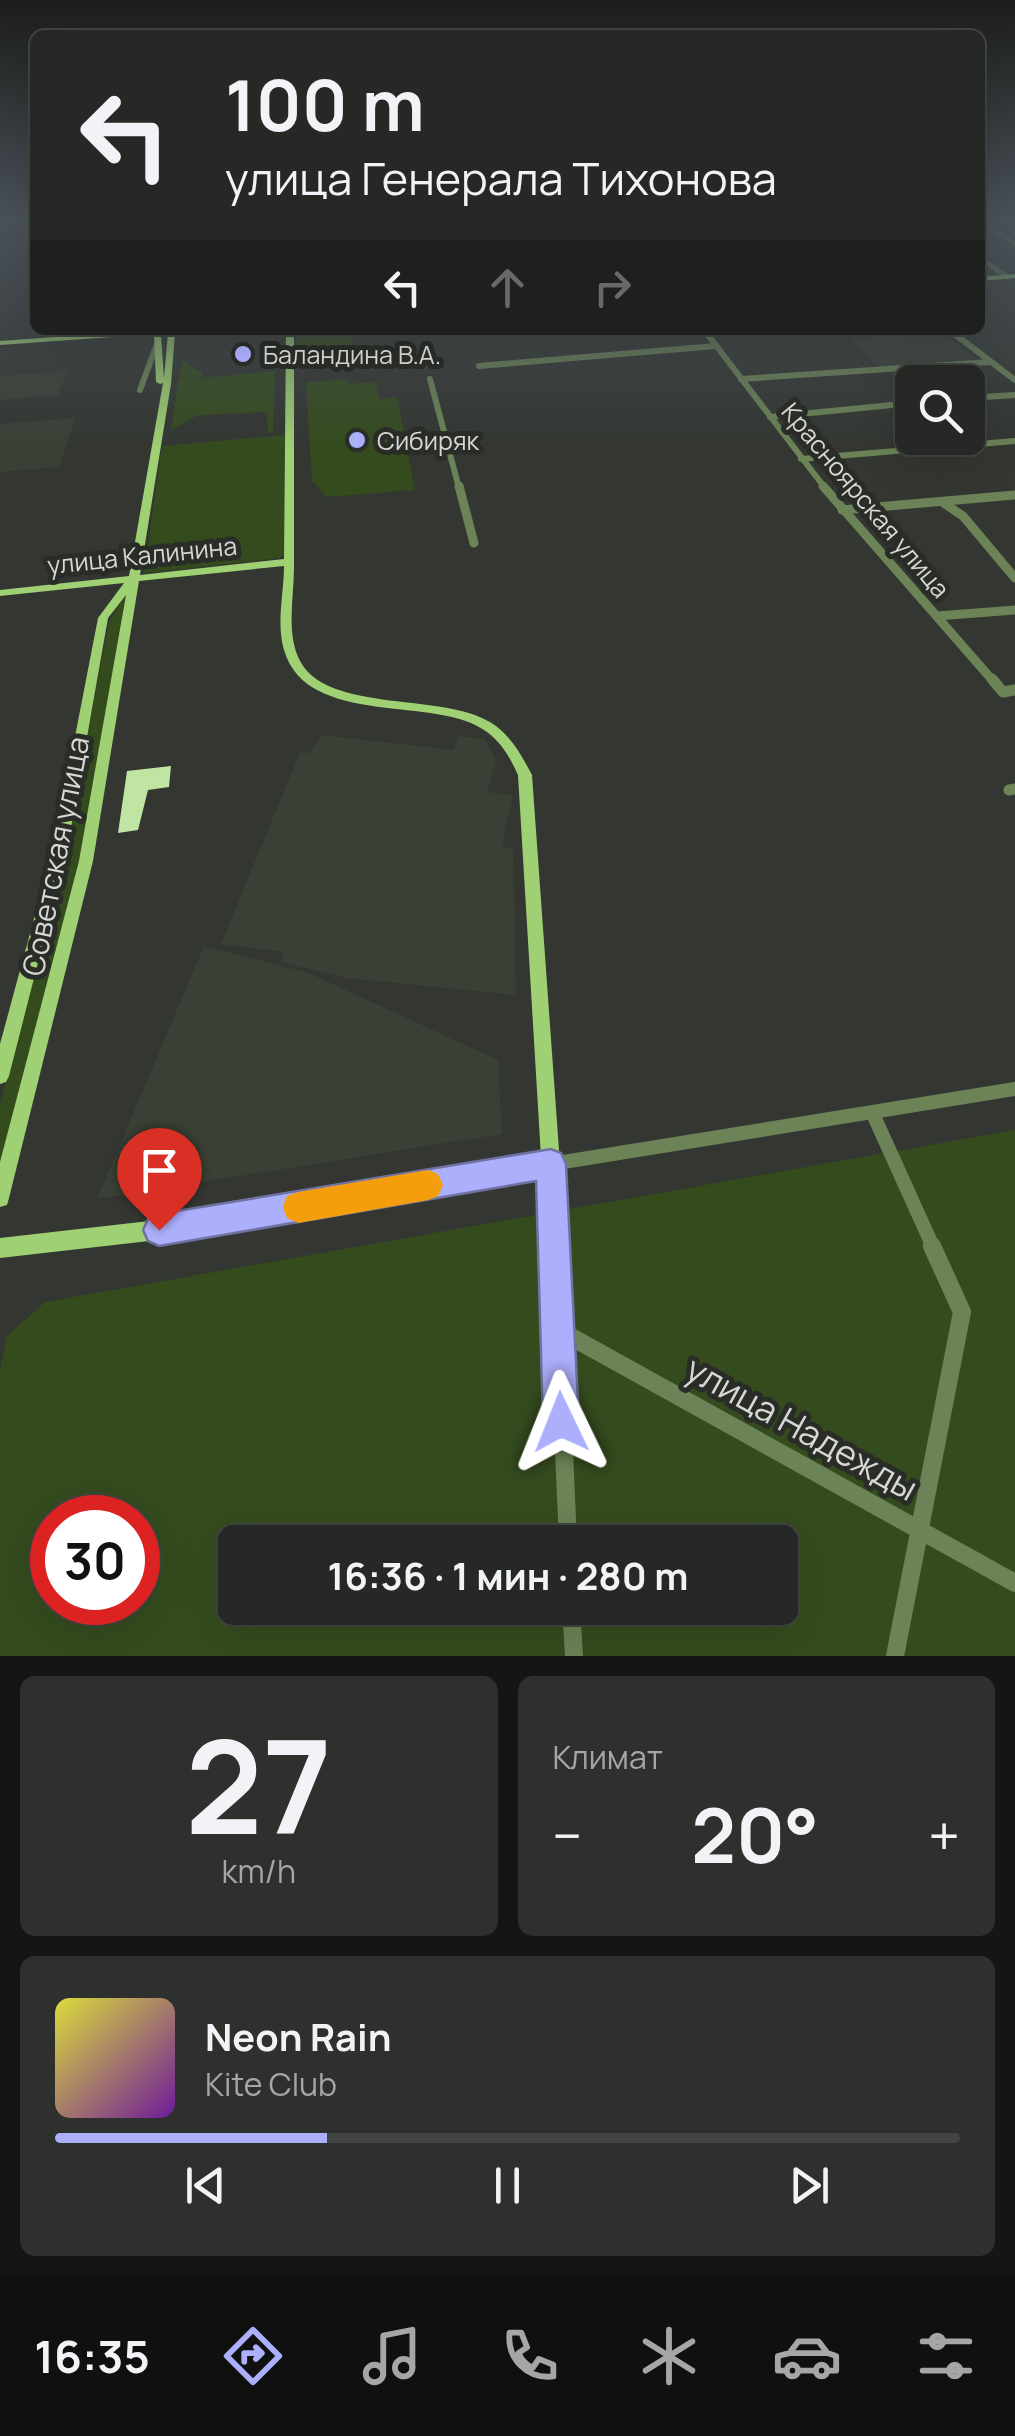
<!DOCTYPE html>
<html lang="ru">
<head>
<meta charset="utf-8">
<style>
	:root { --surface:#262825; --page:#2e302d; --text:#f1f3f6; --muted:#a4a6a7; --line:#424442; --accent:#acaffb }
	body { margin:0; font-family:Manrope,sans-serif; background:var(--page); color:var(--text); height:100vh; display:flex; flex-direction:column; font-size:38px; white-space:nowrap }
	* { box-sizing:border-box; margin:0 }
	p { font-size:32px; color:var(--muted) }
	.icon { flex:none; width:55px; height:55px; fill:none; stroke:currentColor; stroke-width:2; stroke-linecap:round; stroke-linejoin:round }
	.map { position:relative; height:1656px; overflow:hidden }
	.side { display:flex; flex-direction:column; gap:20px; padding:20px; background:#151614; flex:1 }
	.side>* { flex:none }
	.guide { position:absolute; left:30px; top:30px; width:955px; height:305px; border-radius:15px; box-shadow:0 10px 40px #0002,0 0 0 2px var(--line); background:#262825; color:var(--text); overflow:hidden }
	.buttons { position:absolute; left:895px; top:365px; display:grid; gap:20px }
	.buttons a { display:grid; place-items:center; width:90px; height:90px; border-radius:15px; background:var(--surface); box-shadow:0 10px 40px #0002,0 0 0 2px var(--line); font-size:50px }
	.speed { position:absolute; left:30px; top:1495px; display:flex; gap:20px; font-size:50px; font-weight:700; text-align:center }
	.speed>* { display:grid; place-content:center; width:130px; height:130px; border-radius:50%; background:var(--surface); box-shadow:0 10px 40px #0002,0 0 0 2px var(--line); line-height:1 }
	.speed .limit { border:15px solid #d22; background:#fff; color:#111 }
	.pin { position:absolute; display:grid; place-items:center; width:85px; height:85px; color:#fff; margin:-102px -42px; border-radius:50% 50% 50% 0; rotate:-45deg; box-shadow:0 0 10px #0007 }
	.pin .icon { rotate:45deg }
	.me { position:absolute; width:110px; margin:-55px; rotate:358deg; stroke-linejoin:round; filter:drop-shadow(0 0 8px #0008) }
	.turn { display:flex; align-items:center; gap:35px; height:210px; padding:0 30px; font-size:45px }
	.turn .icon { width:130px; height:130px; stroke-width:2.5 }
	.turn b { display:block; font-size:70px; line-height:85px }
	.lanes { display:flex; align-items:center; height:95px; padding:0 30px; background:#0003; justify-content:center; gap:50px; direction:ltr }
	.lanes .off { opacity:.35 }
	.big { font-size:75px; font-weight:700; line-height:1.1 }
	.side .tile { flex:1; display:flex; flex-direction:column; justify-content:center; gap:15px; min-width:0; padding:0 35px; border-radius:15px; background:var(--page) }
	.side .dial { align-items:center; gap:0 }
	.dial b { font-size:130px; line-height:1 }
	.song { display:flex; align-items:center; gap:30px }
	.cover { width:120px; height:120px; border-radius:15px; background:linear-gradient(135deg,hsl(60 70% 55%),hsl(280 70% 35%)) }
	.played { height:10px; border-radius:5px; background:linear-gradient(90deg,var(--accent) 30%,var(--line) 30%) }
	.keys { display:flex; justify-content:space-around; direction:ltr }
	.heat { display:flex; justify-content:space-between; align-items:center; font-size:55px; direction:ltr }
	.side .tiles { flex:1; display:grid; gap:20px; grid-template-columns:1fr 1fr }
	.tile:last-child { grid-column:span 2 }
	.trip { position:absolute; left:218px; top:1525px; width:580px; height:100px; border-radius:15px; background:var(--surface); box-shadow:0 10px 40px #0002,0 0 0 2px var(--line); font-weight:700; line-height:100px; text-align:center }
	.tabs { display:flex; height:160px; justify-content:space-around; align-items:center; background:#0f100f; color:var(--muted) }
	.tabs .icon { width:70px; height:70px }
	.tabs .current { color:var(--accent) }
	.tabs b { font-size:45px; color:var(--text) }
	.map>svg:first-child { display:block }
	.built { fill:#3a4035 }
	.green { fill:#344b1e; fill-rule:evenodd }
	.building { fill:#c0e4a2 }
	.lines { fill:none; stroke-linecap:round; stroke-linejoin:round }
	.minor-far5 { stroke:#6b8357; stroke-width:5 }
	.minor-far4 { stroke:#6b8357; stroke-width:6 }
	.minor-far3 { stroke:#6b8357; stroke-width:9 }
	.minor-far2 { stroke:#6b8357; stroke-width:11 }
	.minor-far1 { stroke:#6b8357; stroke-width:14 }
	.minor { stroke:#6b8357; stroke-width:18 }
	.major { fill:#9fd073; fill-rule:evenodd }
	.route { fill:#acaffb; stroke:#7072a3; stroke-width:2.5 }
	.slow { fill:#f59e0b }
	.poi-dot { fill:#acaffb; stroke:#292c27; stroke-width:4 }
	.labels { text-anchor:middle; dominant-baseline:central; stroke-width:10; stroke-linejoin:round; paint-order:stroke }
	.far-poi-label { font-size:25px; fill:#d6d8d5; stroke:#292c27; text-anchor:start }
	.far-street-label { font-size:25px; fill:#d6d8d5; stroke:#292c27 }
	.street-label { font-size:30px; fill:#d6d8d5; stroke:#292c27 }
	.near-street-label { font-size:35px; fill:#d6d8d5; stroke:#292c27 }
</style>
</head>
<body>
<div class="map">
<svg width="1015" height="1656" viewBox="0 0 1015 1656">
	<rect width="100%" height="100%" fill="#333631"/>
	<g class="built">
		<polygon points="941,332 978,361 880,368 850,339"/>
		<polygon points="67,371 58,395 0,400 0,376"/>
		<polygon points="75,418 59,467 0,472 0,424"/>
		<polygon points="321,735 454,750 458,736 485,739 496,760 487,792 513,795 502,845 513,850 516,995 346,978 281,962 284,952 221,944 300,752 310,753"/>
		<polygon points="204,946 309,973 498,1060 502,1134 97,1199"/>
	</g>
	<g class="green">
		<polygon points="352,331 354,348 296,353 296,335"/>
		<polygon points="182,360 203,373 201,378 275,371 273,432 268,433 267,412 198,415 171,430 179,378 184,377 179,376"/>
		<polygon points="347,379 348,384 375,382 380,399 397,397 415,490 326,497 312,481 306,382"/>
		<polygon points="285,435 284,553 280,558 144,573 162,446"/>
		<polygon points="126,592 80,860 0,1168 0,1104 58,886 109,622"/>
		<path d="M1015,1130V1656H0V1369L7,1336L45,1302ZM52,1518H138V1602H52ZM235,1542H780V1608H235Z"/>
	</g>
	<polygon class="building" points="171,766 169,787 148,790 138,830 118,833 127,771"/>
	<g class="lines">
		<g class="minor-far5">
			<polyline points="980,219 1015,244"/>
			<polyline points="980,258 1008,277"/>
			<polyline points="704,330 710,337"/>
			<polyline points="949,330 959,337"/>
		</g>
		<g class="minor-far4">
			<polyline points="708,335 825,488"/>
			<polyline points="956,335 1015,380"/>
			<polyline points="479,366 716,346"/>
			<polyline points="430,379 459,488"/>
			<polyline points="741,379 990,362"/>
			<polyline points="140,390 157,344"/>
			<polyline points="968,398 1015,395"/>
			<polyline points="770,417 912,403"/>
			<polyline points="801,459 1015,441"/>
		</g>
		<g class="minor-far3">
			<polyline points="459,486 474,543"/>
			<polyline points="823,486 994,682"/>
			<polyline points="945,504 963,516 1015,578"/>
			<polyline points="842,510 1015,495"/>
			<polyline points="937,616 1015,610"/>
		</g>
		<g class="minor-far2">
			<polyline points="992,679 1003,692 1015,690"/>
			<polyline points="1009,790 1015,789"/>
		</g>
		<g class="minor-far1">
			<polyline points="873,1114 934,1249"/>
			<polyline points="555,1249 551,1164 1015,1089"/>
		</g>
		<g class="minor">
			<polyline points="555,1246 568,1542"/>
			<polyline points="557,1329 1015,1583"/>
			<polyline points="571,1608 574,1656"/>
			<polyline points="895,1656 962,1312 932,1246"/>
		</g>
		<g class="major">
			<polygon points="1015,274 1015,278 980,281 980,277"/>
			<path d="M152,330H186L175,333L171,384L140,575L284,559L286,330H294C294,409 294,488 294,568C294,597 286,631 299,659C326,716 449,690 496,726C513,739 522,756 532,775L560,1164L557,1170L551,1173L193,1236L0,1258V1238L193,1216L541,1157L518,775C510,758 503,744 487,732C438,694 307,729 284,650C276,623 284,593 284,566L139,581L93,861L9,1198L7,1205L0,1207V1162L79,861L126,595L108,618L68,845L9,1076L6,1082L0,1084V1044L54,845L98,618L124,583L0,596V590L129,576L163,383L160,384L156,382L154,334L0,345V341ZM168,333L164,378L161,334Z"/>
		</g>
	</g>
	<linearGradient id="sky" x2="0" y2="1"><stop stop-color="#1c1e1b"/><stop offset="0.49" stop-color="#4a525a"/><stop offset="1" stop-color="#4a525a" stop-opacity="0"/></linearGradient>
	<rect width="1015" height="450" fill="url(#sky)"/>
	<polygon class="route" points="551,1149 561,1153 566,1164 579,1422 574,1434 561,1440 549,1434 543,1422 536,1181 159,1246 148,1241 143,1230 148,1219 159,1214"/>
	<polygon class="slow" points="428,1170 438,1174 443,1185 438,1196 428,1200 298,1223 287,1218 283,1207 287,1196 298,1192"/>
	<g class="poi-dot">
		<circle cx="243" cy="354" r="10"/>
		<circle cx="357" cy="440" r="10"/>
	</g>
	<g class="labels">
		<g class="far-poi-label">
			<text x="263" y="354">Баландина В.А.</text>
			<text x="377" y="440">Сибиряк</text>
		</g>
		<g class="far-street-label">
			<text transform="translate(866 500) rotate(50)">Красноярская улица</text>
			<text transform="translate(142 555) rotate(-6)">улица Калинина</text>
		</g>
		<g class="street-label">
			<text transform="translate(55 856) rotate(-79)">Советская улица</text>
		</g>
		<g class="near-street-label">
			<text transform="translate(802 1428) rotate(29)">улица Надежды</text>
		</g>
	</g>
</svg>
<div class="buttons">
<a><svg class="icon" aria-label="search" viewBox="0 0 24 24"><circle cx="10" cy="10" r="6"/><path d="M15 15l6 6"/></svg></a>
</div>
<div class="speed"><div class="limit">30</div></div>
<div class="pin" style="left:159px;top:1230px;background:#d93025"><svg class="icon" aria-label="arrive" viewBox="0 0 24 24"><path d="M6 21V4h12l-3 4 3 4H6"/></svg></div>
<svg class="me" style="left:561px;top:1422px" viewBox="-20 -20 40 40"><path d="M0-17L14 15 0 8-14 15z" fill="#acaffb" stroke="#fff" stroke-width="4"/></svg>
<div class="trip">16:36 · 1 мин · 280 m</div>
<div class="guide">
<div class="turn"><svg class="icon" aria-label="left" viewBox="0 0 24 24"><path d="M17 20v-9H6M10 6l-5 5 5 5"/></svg><div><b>100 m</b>улица Генерала Тихонова</div></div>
<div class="lanes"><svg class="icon" aria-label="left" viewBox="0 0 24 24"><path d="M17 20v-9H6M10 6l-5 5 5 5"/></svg><svg class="icon off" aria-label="ahead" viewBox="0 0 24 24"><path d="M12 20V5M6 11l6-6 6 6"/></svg><svg class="icon off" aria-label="right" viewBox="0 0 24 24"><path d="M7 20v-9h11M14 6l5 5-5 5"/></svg></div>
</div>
</div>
<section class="side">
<div class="tiles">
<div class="tile dial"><b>27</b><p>km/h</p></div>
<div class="tile"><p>Климат</p>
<div class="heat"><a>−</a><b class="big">20°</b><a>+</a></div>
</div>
<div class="tile">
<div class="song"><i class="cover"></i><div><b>Neon Rain</b><p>Kite Club</p></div></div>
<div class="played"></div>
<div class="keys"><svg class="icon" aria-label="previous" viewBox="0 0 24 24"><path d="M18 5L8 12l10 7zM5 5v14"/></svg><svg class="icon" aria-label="pause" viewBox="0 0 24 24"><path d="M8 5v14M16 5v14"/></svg><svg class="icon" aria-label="next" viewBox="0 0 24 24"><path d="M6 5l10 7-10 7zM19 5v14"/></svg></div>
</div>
</div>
</section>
<nav class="tabs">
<b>16:35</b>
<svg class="icon current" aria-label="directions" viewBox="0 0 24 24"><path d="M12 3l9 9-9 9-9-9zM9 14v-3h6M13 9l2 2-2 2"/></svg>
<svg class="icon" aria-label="music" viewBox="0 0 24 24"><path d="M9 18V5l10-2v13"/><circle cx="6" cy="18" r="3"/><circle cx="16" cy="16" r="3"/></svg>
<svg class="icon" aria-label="phone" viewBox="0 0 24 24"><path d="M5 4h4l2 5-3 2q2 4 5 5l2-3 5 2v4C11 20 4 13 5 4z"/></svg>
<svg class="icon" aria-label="climate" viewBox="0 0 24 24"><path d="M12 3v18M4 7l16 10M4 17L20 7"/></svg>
<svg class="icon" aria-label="car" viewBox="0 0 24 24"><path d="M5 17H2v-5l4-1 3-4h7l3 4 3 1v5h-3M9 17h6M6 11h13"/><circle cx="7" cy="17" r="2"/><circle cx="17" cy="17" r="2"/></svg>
<svg class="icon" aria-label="filters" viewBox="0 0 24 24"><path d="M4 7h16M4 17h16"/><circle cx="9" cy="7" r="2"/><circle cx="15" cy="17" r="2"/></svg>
</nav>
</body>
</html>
